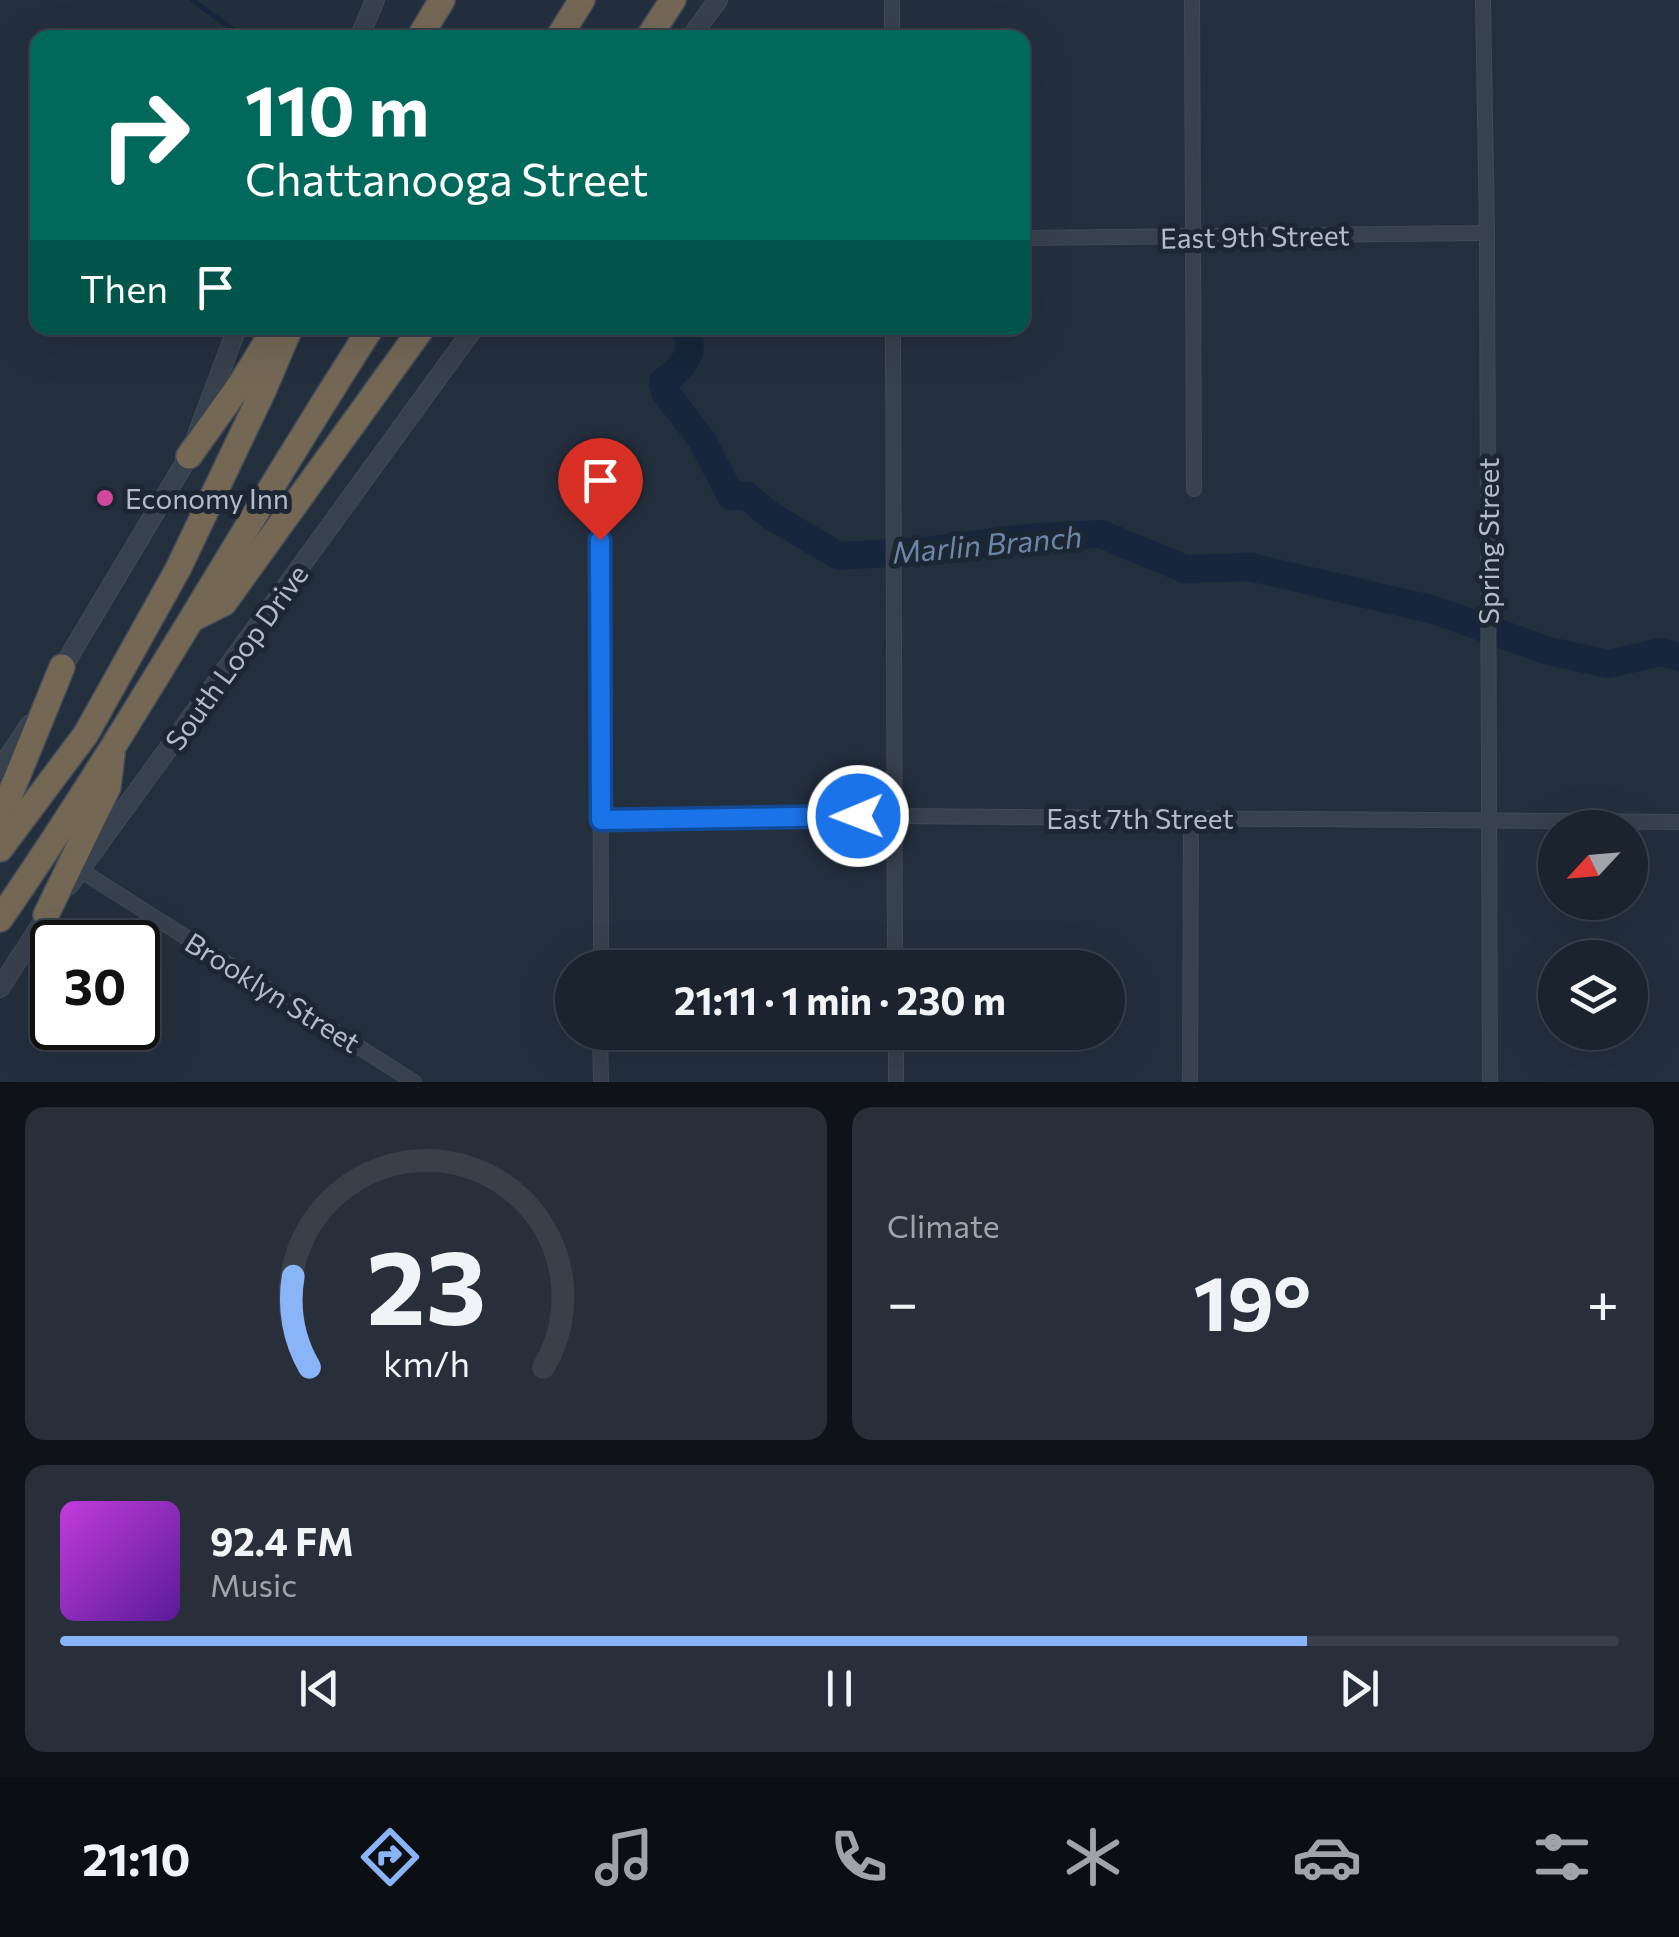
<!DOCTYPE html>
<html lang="en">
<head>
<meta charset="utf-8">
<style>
	:root { --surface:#1b232e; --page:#282f3a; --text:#f1f3f6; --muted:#a0a4aa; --line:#39404a; --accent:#8ab4f8 }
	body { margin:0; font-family:Commissioner,sans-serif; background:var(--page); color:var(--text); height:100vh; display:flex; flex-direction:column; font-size:38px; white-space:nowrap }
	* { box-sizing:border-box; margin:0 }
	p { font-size:32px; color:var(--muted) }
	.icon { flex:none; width:55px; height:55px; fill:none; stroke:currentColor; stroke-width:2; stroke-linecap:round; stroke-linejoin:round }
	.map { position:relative; height:1082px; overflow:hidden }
	.drawer { display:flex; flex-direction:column; gap:25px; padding:25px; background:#0f1319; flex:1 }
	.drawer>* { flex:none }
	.guide { position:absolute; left:30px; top:30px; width:1000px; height:305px; border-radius:20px; box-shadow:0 10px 40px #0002,0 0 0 2px var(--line); background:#00695c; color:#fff; overflow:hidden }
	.needle { width:65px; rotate:244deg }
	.buttons { position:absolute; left:1538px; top:810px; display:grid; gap:20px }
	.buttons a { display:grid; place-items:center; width:110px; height:110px; border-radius:50%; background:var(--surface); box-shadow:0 10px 40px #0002,0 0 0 2px var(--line); font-size:50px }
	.speed { position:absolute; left:30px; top:920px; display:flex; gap:20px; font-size:50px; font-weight:700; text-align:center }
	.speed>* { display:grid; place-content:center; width:130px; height:130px; border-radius:50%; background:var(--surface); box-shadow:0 10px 40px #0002,0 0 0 2px var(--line); line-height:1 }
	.speed .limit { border:5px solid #111; border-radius:15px; background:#fff; color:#111 }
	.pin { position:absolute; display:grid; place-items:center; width:85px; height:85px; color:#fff; margin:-102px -42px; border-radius:50% 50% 50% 0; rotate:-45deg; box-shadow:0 0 10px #0007 }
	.pin .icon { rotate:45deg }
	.me { position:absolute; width:110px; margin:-55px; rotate:269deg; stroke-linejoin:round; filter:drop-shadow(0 0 8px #0008) }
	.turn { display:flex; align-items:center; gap:35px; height:210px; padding:0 50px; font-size:45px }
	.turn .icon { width:130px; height:130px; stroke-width:2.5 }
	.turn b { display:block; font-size:70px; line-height:85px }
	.then { display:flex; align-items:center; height:95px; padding:0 50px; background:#0003; gap:20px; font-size:38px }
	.big { font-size:75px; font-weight:700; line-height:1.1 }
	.drawer .tile { flex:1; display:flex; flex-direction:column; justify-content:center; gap:15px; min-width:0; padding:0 35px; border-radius:20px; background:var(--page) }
	.drawer .dial { align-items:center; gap:0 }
	.dial svg { height:260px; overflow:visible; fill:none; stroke:var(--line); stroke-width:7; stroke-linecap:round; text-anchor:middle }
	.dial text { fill:var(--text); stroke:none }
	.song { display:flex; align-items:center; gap:30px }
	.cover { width:120px; height:120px; border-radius:15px; background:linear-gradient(135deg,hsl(290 70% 55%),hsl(270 70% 35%)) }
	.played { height:10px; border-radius:5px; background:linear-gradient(90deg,var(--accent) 80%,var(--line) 80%) }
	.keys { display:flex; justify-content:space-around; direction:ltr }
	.heat { display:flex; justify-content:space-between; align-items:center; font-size:55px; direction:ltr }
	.drawer .tiles { flex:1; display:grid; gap:25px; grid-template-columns:1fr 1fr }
	.tile:last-child { grid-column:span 2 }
	.trip { position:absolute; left:555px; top:950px; width:570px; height:100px; border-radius:50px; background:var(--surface); box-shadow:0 10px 40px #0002,0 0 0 2px var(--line); font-weight:700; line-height:100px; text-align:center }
	.tab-bar { display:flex; height:160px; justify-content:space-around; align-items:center; background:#0b0e12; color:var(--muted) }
	.tab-bar .icon { width:70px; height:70px }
	.tab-bar .selected { color:var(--accent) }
	.tab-bar b { font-size:45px; color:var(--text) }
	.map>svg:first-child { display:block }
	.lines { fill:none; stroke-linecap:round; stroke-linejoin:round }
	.stream { stroke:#17263c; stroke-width:5 }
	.river { stroke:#17263c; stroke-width:28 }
	.minor-casing { stroke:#414a57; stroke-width:16 }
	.tertiary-casing { stroke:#414a57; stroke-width:20 }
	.motorway-casing { stroke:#434c59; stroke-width:28 }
	.minor { stroke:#38414e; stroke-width:14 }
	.tertiary { stroke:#38414e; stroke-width:18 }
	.motorway { stroke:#746855; stroke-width:25 }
	.route-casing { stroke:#114b97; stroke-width:25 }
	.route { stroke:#1a73e8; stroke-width:18 }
	.hotel-dot { fill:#d1479c; stroke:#1d2633; stroke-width:4 }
	.labels { text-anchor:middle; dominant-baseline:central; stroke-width:10; stroke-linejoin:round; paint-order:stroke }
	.street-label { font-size:28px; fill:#b4bcc9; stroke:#1d2633 }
	.poi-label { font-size:28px; fill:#b4bcc9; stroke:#1d2633; text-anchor:start }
	.water-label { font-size:30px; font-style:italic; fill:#6d86a8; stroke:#1d2633 }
</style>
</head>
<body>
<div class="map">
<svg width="1679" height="1082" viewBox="0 0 1679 1082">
	<rect width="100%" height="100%" fill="#242f3e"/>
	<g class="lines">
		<polyline class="stream" points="192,0 245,38"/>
		<path class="river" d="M684,328C699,351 682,368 663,382L665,392L702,440L731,496H747L771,516L839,556L925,551L1025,538L1101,534L1185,569L1250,567L1434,610L1549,651L1608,664L1661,652L1679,657"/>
		<g class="minor-casing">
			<g id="minor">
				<polyline points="892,0 892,38"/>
				<polyline points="1192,0 1194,489"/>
				<polyline points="1483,0 1487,233 1490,1082"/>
				<polyline points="1022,238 1487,233"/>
				<polyline points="893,328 895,968"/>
				<polyline points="600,540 601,968"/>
				<polyline points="601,820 894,816 1679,822"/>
				<polyline points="80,870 414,1082"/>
				<polyline points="600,1032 601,1082"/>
				<polyline points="896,1032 896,1082"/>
				<polyline points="1190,1082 1191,818"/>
			</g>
		</g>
		<g class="tertiary-casing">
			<g id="tertiary">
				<polyline points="359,38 375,0"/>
				<polyline points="690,38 718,0"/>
				<polyline points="58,675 189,456 237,328"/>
				<polyline points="0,769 30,724"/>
				<polyline points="69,885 474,328"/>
				<polyline points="0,988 53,906"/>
			</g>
		</g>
		<g class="motorway-casing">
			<g id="motorway">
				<polyline points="419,38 442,0"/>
				<polyline points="558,38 582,0"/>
				<polyline points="648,38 673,0"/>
				<polyline points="189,456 242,382 275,328"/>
				<polyline points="192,619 224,603 422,328"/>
				<polyline points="0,819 62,667"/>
				<polyline points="0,849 86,734 178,569 263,391 290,328"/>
				<polyline points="46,915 108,787 112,755"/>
				<path d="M0,919C133,727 245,523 371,328"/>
			</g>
		</g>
		<use href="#minor" class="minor"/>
		<use href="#tertiary" class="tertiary"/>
		<use href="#motorway" class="motorway"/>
	</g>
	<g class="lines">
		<g class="route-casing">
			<polyline id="route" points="600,540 601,820 858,816"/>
		</g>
		<use href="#route" class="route"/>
	</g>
	<circle class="hotel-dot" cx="105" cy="498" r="10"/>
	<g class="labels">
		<g class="street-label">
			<text transform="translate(1255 236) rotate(-1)">East 9th Street</text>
			<text transform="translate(1488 541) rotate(-90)">Spring Street</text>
			<text transform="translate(236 657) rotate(-54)">South Loop Drive</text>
			<text x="1140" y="818">East 7th Street</text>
			<text transform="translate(273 992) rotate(32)">Brooklyn Street</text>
		</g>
		<g class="poi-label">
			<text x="125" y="498">Economy Inn</text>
		</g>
		<g class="water-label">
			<text transform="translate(987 543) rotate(-5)">Marlin Branch</text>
		</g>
	</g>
</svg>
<div class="buttons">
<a><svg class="needle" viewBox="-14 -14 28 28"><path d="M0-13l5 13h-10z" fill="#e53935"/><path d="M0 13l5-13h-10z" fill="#a0a4aa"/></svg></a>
<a><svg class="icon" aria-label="layers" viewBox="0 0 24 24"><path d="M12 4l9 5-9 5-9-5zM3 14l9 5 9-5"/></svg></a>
</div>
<div class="speed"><div class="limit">30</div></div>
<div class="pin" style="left:600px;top:540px;background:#d93025"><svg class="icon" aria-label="arrive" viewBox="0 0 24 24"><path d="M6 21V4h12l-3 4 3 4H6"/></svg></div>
<svg class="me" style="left:858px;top:816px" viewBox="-20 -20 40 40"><circle r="17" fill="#1a73e8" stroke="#fff" stroke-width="3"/><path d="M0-11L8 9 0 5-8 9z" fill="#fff"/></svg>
<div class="trip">21:11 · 1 min · 230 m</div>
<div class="guide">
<div class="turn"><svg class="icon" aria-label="right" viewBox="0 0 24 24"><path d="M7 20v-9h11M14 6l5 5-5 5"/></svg><div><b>110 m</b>Chattanooga Street</div></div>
<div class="then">Then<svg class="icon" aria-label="arrive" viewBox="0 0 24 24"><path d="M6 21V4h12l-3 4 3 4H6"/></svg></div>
</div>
</div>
<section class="drawer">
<div class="tiles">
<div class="tile dial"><svg viewBox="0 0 100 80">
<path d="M14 69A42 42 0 1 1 86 69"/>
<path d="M14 69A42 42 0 0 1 9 41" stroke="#8ab4f8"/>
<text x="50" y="56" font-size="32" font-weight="700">23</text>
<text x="50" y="72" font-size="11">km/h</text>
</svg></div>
<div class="tile"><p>Climate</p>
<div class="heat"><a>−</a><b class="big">19°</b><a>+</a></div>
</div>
<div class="tile">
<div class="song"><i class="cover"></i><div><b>92.4 FM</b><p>Music</p></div></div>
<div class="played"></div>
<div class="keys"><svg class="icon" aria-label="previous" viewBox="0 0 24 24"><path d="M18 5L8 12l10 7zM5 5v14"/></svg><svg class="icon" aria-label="pause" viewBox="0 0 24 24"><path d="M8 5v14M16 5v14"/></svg><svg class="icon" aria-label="next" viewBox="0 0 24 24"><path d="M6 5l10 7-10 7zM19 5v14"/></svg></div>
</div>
</div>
</section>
<nav class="tab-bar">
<b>21:10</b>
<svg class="icon selected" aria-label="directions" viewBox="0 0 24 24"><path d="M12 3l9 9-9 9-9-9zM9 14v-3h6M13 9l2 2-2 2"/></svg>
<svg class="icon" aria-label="music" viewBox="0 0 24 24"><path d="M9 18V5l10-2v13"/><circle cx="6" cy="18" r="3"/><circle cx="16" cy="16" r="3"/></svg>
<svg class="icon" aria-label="phone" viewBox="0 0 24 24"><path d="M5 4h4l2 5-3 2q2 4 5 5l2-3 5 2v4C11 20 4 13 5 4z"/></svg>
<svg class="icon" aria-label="climate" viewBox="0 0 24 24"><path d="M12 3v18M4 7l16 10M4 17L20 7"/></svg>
<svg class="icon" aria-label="car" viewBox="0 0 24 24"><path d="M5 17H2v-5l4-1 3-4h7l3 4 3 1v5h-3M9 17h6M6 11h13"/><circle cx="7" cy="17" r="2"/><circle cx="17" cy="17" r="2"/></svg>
<svg class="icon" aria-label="filters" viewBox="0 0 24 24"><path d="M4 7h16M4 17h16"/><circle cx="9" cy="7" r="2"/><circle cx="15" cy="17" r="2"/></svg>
</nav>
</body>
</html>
